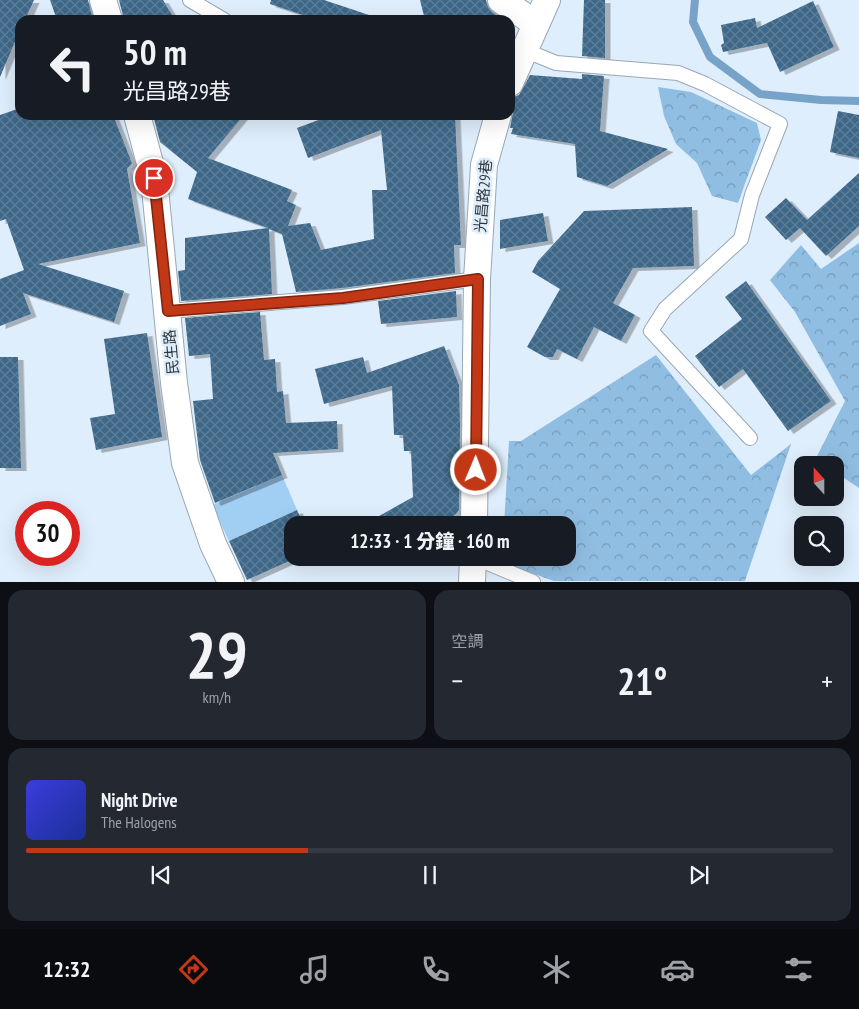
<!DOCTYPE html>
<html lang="zh-TW">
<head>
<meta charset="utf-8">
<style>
	:root { --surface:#171b24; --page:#242831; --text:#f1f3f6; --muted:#9ea1a6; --line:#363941; --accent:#c23817 }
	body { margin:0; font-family:"PT Sans Narrow","Noto Sans TC",sans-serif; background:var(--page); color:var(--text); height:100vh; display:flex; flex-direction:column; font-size:19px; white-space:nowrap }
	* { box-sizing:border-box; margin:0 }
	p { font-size:16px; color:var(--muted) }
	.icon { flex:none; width:28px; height:28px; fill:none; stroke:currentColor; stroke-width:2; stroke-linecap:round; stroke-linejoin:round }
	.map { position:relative; height:582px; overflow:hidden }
	.panel { display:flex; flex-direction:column; gap:8px; padding:8px; background:#0d0f14; flex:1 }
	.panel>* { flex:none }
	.guide { position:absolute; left:15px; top:15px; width:500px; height:105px; border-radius:15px; box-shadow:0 5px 20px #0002; background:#171b24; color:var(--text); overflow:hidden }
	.needle { width:32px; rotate:339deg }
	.controls { position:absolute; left:794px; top:456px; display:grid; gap:10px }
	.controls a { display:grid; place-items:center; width:50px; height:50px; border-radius:10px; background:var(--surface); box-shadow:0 5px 20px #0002; font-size:25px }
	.speed { position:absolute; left:15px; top:501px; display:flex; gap:10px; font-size:25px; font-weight:700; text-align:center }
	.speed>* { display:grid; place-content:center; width:65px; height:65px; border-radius:50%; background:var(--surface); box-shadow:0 5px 20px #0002; line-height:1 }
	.speed .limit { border:8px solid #d22; background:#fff; color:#111 }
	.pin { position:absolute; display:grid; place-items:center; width:42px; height:42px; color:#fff; margin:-21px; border:2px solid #fff; border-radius:50%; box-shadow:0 1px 5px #0007 }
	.me { position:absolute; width:55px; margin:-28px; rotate:1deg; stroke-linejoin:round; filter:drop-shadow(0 0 4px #0008) }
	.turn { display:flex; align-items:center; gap:18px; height:105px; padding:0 25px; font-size:22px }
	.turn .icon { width:65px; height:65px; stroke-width:2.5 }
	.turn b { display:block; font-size:35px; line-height:42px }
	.big { font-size:38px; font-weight:800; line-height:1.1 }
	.panel .tile { flex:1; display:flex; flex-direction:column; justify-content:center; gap:8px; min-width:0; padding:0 18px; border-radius:15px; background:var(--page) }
	.panel .dial { align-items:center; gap:0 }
	.dial b { font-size:65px; line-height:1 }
	.song { display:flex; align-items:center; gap:15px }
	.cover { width:60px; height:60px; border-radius:8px; background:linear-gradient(135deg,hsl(240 70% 55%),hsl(230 70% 35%)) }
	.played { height:5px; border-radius:2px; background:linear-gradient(90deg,var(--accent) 35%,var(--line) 35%) }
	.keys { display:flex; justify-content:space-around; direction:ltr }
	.heat { display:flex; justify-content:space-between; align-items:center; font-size:28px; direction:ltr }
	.panel .tiles { flex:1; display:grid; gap:8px; grid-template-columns:1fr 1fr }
	.tile:last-child { grid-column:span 2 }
	.trip { position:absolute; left:284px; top:516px; width:292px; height:50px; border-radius:15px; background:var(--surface); box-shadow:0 5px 20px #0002; font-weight:800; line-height:50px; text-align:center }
	.tab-bar { display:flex; height:80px; justify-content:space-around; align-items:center; background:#090b0e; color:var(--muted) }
	.tab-bar .icon { width:35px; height:35px }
	.tab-bar .on { color:var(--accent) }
	.tab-bar b { font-size:22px; color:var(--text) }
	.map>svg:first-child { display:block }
	.forest { fill:url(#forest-crowns) }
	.garden { fill:#a1cef3 }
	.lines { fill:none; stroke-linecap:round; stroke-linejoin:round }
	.stream { stroke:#77a3c8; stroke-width:8 }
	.building { fill:url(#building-cross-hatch); filter:url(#shadow) }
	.service-casing { stroke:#98a7b4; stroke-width:16 }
	.minor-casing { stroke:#98a7b4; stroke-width:28 }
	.service { stroke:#fff; stroke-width:14 }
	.minor { stroke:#fff; stroke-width:26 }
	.route-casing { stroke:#7e240f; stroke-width:12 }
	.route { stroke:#c23817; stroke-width:9 }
	.labels { text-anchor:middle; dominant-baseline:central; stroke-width:5; stroke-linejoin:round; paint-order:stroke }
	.street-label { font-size:15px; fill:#31373c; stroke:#dfeefc }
</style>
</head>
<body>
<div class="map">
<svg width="859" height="582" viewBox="0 0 859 582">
	<defs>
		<pattern id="forest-crowns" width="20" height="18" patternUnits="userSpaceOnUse" patternTransform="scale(1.25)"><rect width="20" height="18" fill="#90bee3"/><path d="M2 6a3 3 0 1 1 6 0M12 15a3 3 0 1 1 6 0" fill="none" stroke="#769bb9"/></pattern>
		<pattern id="building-cross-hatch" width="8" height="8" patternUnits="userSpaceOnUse" patternTransform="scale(1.25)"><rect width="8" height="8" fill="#3e688a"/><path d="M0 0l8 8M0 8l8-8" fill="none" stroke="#5f7f98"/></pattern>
		<filter id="shadow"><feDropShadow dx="5.5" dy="3" stdDeviation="0" flood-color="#0004"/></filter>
	</defs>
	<rect width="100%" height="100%" fill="#dfeefc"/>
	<g class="forest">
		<polygon points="658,87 691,92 757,123 761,140 738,203 712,196 697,163 676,144 664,116"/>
		<polygon points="859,243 859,488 835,472 835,465 823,465 815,460 845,401 795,312 770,280 801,245 821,269"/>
		<polygon points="656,355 751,475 791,444 745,581 554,581 503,563 503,558 568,558 568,525 504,525 509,441 521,441"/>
	</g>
	<polygon class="garden" points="282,475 297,510 229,541 212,505"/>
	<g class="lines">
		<polyline class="stream" points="695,0 693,22 710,57 760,94 821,100 859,101"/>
	</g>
	<g class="building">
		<polygon points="0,0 34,0 25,20 20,20 20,30 0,77"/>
		<polygon points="50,0 88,0 93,20 57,20"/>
		<polygon points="119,0 163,0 175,20 124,20"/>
		<polygon points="271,0 324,0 372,16 371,20 318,20 270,4"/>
		<polygon points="420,0 486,0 488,7 492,12 504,20 425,20"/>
		<polygon points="584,0 605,0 605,58 582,56"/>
		<polygon points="813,1 834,47 780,72 767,43 723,52 721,45 724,43 721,25 755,18 757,28"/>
		<polygon points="582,74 604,76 600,131 668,149 607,186 577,177 575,144 511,134 513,128 510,128 513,112 510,107 510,98 519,95 530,75 582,79"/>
		<polygon points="20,108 20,115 113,115 132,163 127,169 140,243 38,264 124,291 114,322 23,293 31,314 0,326 0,279 24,270 6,219 0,221 0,115"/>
		<polygon points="838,111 859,115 859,158 830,152"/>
		<polygon points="153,115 244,115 208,158 292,190 287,201 296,205 288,226 310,223 321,250 374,239 372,190 387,190 381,130 308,158 297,128 332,115 455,115 461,245 454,245 455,273 342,288 296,292 282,234 269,229 272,294 181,301 178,271 185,270 185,238 268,228 188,199 197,172 160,142"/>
		<polygon points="859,173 859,226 826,256 800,228 786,240 765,217 786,198 807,220"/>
		<polygon points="692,207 694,266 633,268 613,303 635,315 621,341 594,327 577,359 557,349 553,357 545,357 527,347 560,289 532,272 538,261 584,211"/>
		<polygon points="543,213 548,241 500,249 500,220"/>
		<polygon points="746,281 831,401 788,431 743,369 719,387 695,356 742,319 725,297"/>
		<polygon points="456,291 457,317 381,324 378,301"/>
		<polygon points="260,312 264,360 275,359 277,392 283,391 286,423 337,421 338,449 273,453 282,475 215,503 200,460 193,401 213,399 210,354 189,356 185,318"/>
		<polygon points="147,333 162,437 96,450 90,418 115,414 104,339"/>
		<polygon points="444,346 459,385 460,425 459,510 455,515 436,525 363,525 413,497 411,451 404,451 403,435 394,435 392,386 324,404 315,369 363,357 367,373"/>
		<polygon points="0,357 18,357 21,468 0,468"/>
		<polygon points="297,510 304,525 292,525 292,558 296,558 247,580 229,541"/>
	</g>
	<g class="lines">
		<g class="service-casing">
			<g id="service">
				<polyline points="190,0 224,20"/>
				<polyline points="524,50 556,63 678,73 705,84 780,124 752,195 741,239 665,309 651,331 750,438"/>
				<polyline points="168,311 343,297 477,279"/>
				<polyline points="476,558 533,582"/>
			</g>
		</g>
		<g class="minor-casing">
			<g id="minor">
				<polyline points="103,0 109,20"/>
				<polyline points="501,0 536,24"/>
				<polyline points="510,83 547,0"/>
				<polyline points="137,115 154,178 174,383 185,463 213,544 231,582"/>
				<polyline points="474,525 477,279 484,165 498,115"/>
				<polyline points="472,582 473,558"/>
			</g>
		</g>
		<use href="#service" class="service"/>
		<use href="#minor" class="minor"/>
	</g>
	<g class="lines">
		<g class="route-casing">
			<polyline id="route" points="154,178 168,311 343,298 478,279 476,470"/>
		</g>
		<use href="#route" class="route"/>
	</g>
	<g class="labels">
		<g class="street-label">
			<text transform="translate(483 196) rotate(-85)">光昌路29巷</text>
			<text transform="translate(171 352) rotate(-95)">民生路</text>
		</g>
	</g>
</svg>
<div class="controls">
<a><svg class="needle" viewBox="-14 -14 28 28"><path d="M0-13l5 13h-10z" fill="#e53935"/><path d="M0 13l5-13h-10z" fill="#9ea1a6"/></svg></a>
<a><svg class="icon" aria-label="search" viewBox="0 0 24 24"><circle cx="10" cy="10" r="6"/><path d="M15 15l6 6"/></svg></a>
</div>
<div class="speed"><div class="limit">30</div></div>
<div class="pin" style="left:154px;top:178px;background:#d93025"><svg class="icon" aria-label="arrive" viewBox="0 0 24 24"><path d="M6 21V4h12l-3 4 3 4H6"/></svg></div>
<svg class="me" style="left:476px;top:470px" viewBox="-20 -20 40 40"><circle r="17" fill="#c23817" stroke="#fff" stroke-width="3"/><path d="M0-11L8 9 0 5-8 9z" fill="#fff"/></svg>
<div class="trip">12:33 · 1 分鐘 · 160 m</div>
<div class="guide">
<div class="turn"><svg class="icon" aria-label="left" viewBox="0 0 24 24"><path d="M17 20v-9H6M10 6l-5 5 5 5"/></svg><div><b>50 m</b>光昌路29巷</div></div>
</div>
</div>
<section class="panel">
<div class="tiles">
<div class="tile dial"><b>29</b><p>km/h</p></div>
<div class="tile"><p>空調</p>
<div class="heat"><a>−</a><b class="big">21°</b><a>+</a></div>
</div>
<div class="tile">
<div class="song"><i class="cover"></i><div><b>Night Drive</b><p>The Halogens</p></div></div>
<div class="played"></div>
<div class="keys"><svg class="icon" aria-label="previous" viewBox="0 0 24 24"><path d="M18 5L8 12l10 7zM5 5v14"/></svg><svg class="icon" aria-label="pause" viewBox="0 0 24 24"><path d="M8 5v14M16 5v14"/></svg><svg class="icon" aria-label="next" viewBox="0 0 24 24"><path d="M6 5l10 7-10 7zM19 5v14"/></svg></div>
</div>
</div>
</section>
<nav class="tab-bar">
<b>12:32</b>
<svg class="icon on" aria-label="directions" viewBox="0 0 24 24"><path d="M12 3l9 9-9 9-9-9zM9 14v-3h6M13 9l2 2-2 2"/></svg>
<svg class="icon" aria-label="music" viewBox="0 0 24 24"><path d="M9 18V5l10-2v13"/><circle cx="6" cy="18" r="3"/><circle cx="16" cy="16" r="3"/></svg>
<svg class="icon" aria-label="phone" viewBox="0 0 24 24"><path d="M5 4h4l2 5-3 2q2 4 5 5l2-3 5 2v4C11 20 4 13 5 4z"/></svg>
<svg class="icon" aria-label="climate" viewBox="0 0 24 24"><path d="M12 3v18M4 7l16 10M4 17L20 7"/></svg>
<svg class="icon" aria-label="car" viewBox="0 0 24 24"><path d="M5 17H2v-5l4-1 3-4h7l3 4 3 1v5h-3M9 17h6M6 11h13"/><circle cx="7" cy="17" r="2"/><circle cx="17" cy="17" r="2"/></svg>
<svg class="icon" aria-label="filters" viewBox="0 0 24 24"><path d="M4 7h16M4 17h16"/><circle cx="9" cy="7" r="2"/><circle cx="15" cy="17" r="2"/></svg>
</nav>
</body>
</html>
